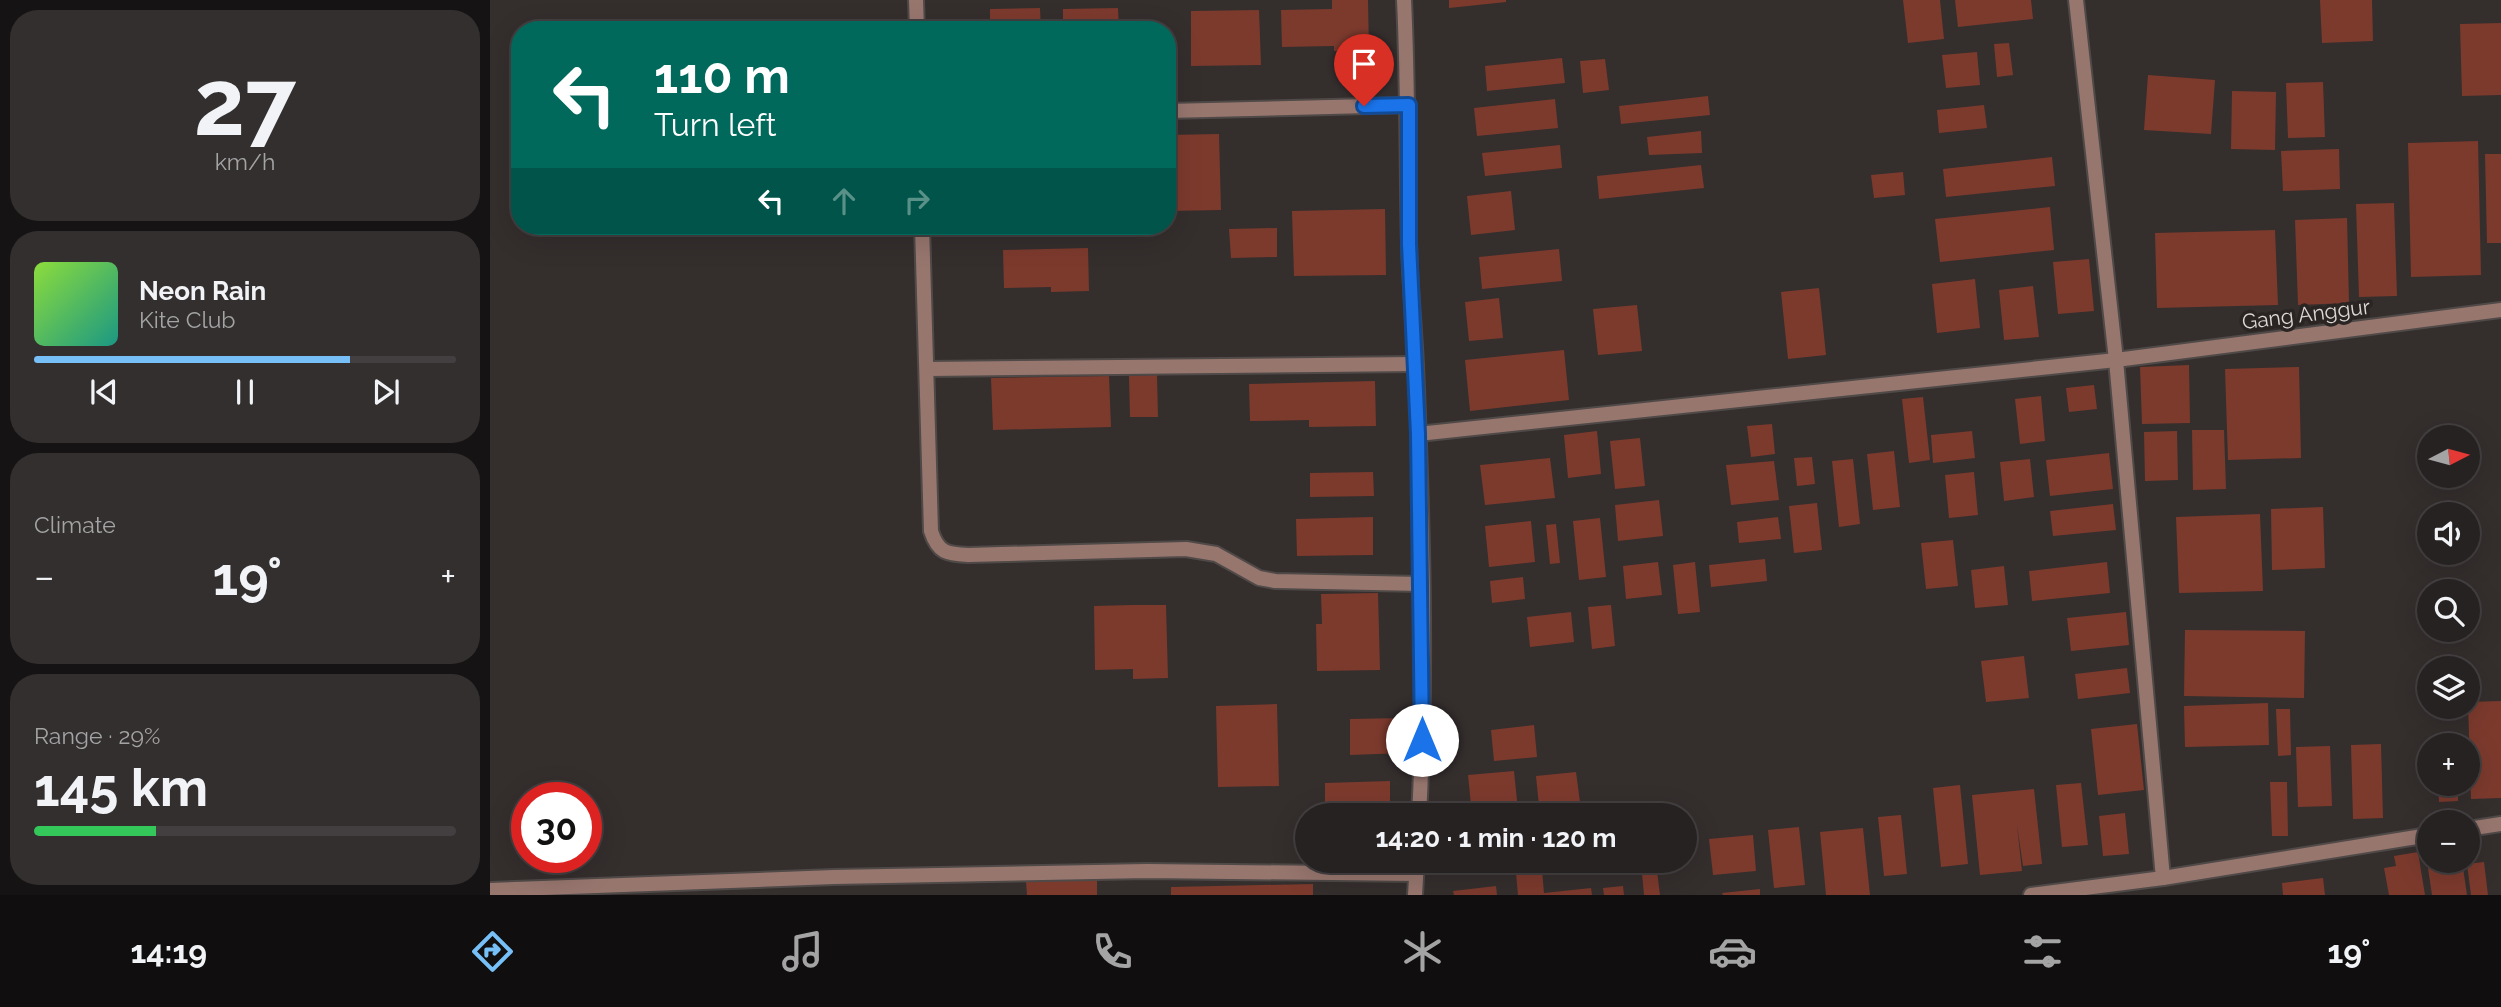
<!DOCTYPE html>
<html lang="en">
<head>
<meta charset="utf-8">
<style>
	:root { --surface:#272222; --page:#332f2f; --text:#f1f3f6; --muted:#a4a4a5; --line:#433f40; --accent:#77bff7 }
	body { margin:0; font-family:Raleway,sans-serif; background:var(--page); color:var(--text); height:100vh; display:flex; flex-direction:column; font-size:26px; white-space:nowrap }
	* { box-sizing:border-box; margin:0 }
	p { font-size:23px; color:var(--muted) }
	.icon { flex:none; width:38px; height:38px; fill:none; stroke:currentColor; stroke-width:2; stroke-linecap:round; stroke-linejoin:round }
	.map { position:relative; flex:1; overflow:hidden }
	.drawer { display:flex; flex-direction:column; gap:10px; padding:10px; background:#151313; width:490px }
	.drawer>* { flex:none }
	.top-card { position:absolute; left:21px; top:21px; width:665px; height:214px; border-radius:28px; box-shadow:0 7px 28px #0002,0 0 0 2px var(--line); background:#00695c; color:#fff; overflow:hidden }
	.needle { width:46px; rotate:84deg }
	.controls { position:absolute; left:1927px; top:425px; display:grid; gap:14px }
	.controls a { display:grid; place-items:center; width:63px; height:63px; border-radius:50%; background:var(--surface); box-shadow:0 7px 28px #0002,0 0 0 2px var(--line); font-size:35px }
	.speed { position:absolute; left:21px; top:782px; display:flex; gap:14px; font-size:35px; font-weight:700; text-align:center }
	.speed>* { display:grid; place-content:center; width:91px; height:91px; border-radius:50%; background:var(--surface); box-shadow:0 7px 28px #0002,0 0 0 2px var(--line); line-height:1 }
	.speed .limit { border:10px solid #d22; background:#fff; color:#111 }
	.pin { position:absolute; display:grid; place-items:center; width:60px; height:60px; color:#fff; margin:-72px -30px; border-radius:50% 50% 50% 0; rotate:-45deg; box-shadow:0 0 7px #0007 }
	.pin .icon { rotate:45deg }
	.me { position:absolute; width:77px; margin:-38px; rotate:0deg; stroke-linejoin:round; filter:drop-shadow(0 0 5px #0008) }
	.turn { display:flex; align-items:center; gap:24px; height:147px; padding:0 28px; font-size:32px }
	.turn .icon { width:91px; height:91px; stroke-width:2.5 }
	.turn b { display:block; font-size:49px; line-height:60px }
	.lanes { display:flex; align-items:center; height:66px; padding:0 28px; background:#0003; justify-content:center; gap:35px; direction:ltr }
	.lanes .off { opacity:.35 }
	.big { font-size:52px; font-weight:700; line-height:1.1 }
	.drawer .card { flex:1; display:flex; flex-direction:column; justify-content:center; gap:10px; min-width:0; padding:0 24px; border-radius:28px; background:var(--page) }
	.drawer .dial { align-items:center; gap:0 }
	.dial b { font-size:91px; line-height:1 }
	.song { display:flex; align-items:center; gap:21px }
	.cover { width:84px; height:84px; border-radius:10px; background:linear-gradient(135deg,hsl(90 70% 55%),hsl(170 70% 35%)) }
	.played { height:7px; border-radius:4px; background:linear-gradient(90deg,var(--accent) 75%,var(--line) 75%) }
	.keys { display:flex; justify-content:space-around; direction:ltr }
	.heat { display:flex; justify-content:space-between; align-items:center; font-size:38px; direction:ltr }
	.charge { height:10px; border-radius:5px; background:linear-gradient(90deg,#34c759 29%,var(--line) 0) }
	.trip { position:absolute; left:805px; top:803px; width:402px; height:70px; border-radius:35px; background:var(--surface); box-shadow:0 7px 28px #0002,0 0 0 2px var(--line); font-weight:700; line-height:70px; text-align:center }
	.tabs { display:flex; height:112px; justify-content:space-around; align-items:center; background:#100e0e; color:var(--muted) }
	.tabs .icon { width:49px; height:49px }
	.tabs .on { color:var(--accent) }
	.tabs b { font-size:32px; color:var(--text) }
	main { display:flex; flex:1; min-height:0 }
	.map>svg:first-child { display:block }
	.building { fill:#7c3a2d }
	.lines { fill:none; stroke-linecap:round; stroke-linejoin:round }
	.minor-casing { stroke:#4f4948; stroke-width:18 }
	.minor { stroke:#97766e; stroke-width:14 }
	.route-casing { stroke:#114b97; stroke-width:18 }
	.route { stroke:#1a73e8; stroke-width:12 }
	.labels { text-anchor:middle; dominant-baseline:central; stroke-width:7; stroke-linejoin:round; paint-order:stroke }
	.street-label { font-size:21px; fill:#ddd9d8; stroke:#2a2523 }
</style>
</head>
<body>
<main>
<section class="drawer">
<div class="card dial"><b>27</b><p>km/h</p></div>
<div class="card">
<div class="song"><i class="cover"></i><div><b>Neon Rain</b><p>Kite Club</p></div></div>
<div class="played"></div>
<div class="keys"><svg class="icon" aria-label="previous" viewBox="0 0 24 24"><path d="M18 5L8 12l10 7zM5 5v14"/></svg><svg class="icon" aria-label="pause" viewBox="0 0 24 24"><path d="M8 5v14M16 5v14"/></svg><svg class="icon" aria-label="next" viewBox="0 0 24 24"><path d="M6 5l10 7-10 7zM19 5v14"/></svg></div>
</div>
<div class="card"><p>Climate</p>
<div class="heat"><a>−</a><b class="big">19°</b><a>+</a></div>
</div>
<div class="card"><p>Range · 29%</p><b class="big">145 km</b><div class="charge"></div></div>
</section>
<div class="map">
<svg width="2011" height="895" viewBox="0 0 2011 895">
	<rect width="100%" height="100%" fill="#342e2d"/>
	<g class="building">
		<polygon points="842,0 878,0 879,51 844,51 844,46 792,47 791,10 842,9"/>
		<polygon points="959,0 1016,0 1016,2 959,8"/>
		<polygon points="1413,0 1450,0 1454,39 1418,43"/>
		<polygon points="1465,0 1541,0 1543,19 1468,27"/>
		<polygon points="1830,0 1882,0 1883,41 1832,43"/>
		<polygon points="550,8 551,30 500,30 500,9"/>
		<polygon points="628,8 629,30 573,30 573,9"/>
		<polygon points="769,10 771,65 701,66 701,11"/>
		<polygon points="2011,23 2011,95 1972,96 1970,24"/>
		<polygon points="1519,43 1523,75 1507,77 1504,44"/>
		<polygon points="1487,52 1490,85 1456,88 1452,55"/>
		<polygon points="1072,58 1075,83 997,91 995,66"/>
		<polygon points="1115,59 1119,90 1093,93 1090,61"/>
		<polygon points="1658,75 1725,80 1721,134 1654,130"/>
		<polygon points="1833,82 1835,137 1798,138 1796,83"/>
		<polygon points="1742,91 1786,92 1785,150 1741,149"/>
		<polygon points="1218,96 1220,115 1131,124 1129,106"/>
		<polygon points="1065,99 1068,128 987,136 984,108"/>
		<polygon points="1494,105 1497,128 1449,133 1447,110"/>
		<polygon points="1211,131 1212,153 1159,155 1157,137"/>
		<polygon points="729,134 731,210 677,211 677,135"/>
		<polygon points="1988,141 1991,275 1921,277 1918,143"/>
		<polygon points="1070,145 1072,168 995,176 992,153"/>
		<polygon points="1849,149 1850,189 1793,191 1791,151"/>
		<polygon points="1995,154 2011,154 2011,243 1997,243"/>
		<polygon points="1562,157 1565,186 1456,197 1453,169"/>
		<polygon points="1211,165 1214,188 1109,199 1107,176"/>
		<polygon points="1413,172 1415,195 1384,198 1381,175"/>
		<polygon points="1021,191 1025,230 981,235 977,196"/>
		<polygon points="1904,203 1907,296 1869,297 1866,204"/>
		<polygon points="1560,207 1564,250 1450,262 1445,219"/>
		<polygon points="895,209 896,275 804,276 802,211"/>
		<polygon points="1857,218 1859,303 1808,305 1805,220"/>
		<polygon points="787,228 787,257 741,258 739,229"/>
		<polygon points="1785,230 1788,305 1667,308 1665,233"/>
		<polygon points="598,248 599,291 561,292 561,287 514,288 513,250"/>
		<polygon points="1069,249 1072,281 992,289 989,257"/>
		<polygon points="1599,259 1604,311 1568,314 1563,262"/>
		<polygon points="1485,279 1490,328 1447,333 1442,284"/>
		<polygon points="1543,286 1549,337 1514,340 1509,290"/>
		<polygon points="1329,288 1336,355 1298,359 1291,292"/>
		<polygon points="1009,298 1013,338 979,341 975,302"/>
		<polygon points="1147,305 1152,351 1108,355 1103,309"/>
		<polygon points="1074,350 1079,400 980,411 975,360"/>
		<polygon points="1699,365 1700,423 1652,424 1650,367"/>
		<polygon points="1809,367 1811,458 1738,460 1735,369"/>
		<polygon points="667,375 668,417 640,417 639,376"/>
		<polygon points="619,376 621,427 503,430 501,378"/>
		<polygon points="885,381 886,426 819,427 819,420 760,421 759,384"/>
		<polygon points="1604,385 1607,409 1579,412 1576,388"/>
		<polygon points="1551,396 1555,441 1530,444 1525,399"/>
		<polygon points="1433,397 1440,460 1419,463 1412,399"/>
		<polygon points="1282,424 1285,454 1261,457 1257,426"/>
		<polygon points="1702,430 1734,430 1736,489 1703,490"/>
		<polygon points="1107,431 1111,474 1078,478 1074,435"/>
		<polygon points="1482,431 1485,458 1443,463 1441,435"/>
		<polygon points="1687,431 1688,480 1655,481 1654,432"/>
		<polygon points="1150,438 1155,486 1125,489 1120,441"/>
		<polygon points="1404,451 1410,507 1383,510 1377,454"/>
		<polygon points="1619,453 1623,489 1560,496 1556,460"/>
		<polygon points="1322,457 1325,484 1307,486 1304,458"/>
		<polygon points="1060,458 1065,498 995,505 990,465"/>
		<polygon points="1363,459 1370,524 1349,527 1342,461"/>
		<polygon points="1540,459 1544,497 1514,501 1510,462"/>
		<polygon points="1284,461 1289,500 1241,505 1236,465"/>
		<polygon points="883,472 884,496 820,497 820,473"/>
		<polygon points="1484,472 1488,515 1459,518 1455,475"/>
		<polygon points="1169,500 1173,536 1128,541 1125,505"/>
		<polygon points="1327,503 1332,550 1304,553 1299,506"/>
		<polygon points="1623,504 1626,530 1563,536 1560,511"/>
		<polygon points="1833,507 1835,568 1782,570 1781,509"/>
		<polygon points="1770,514 1773,591 1689,593 1686,517"/>
		<polygon points="883,517 883,555 807,556 806,519"/>
		<polygon points="1288,517 1291,539 1249,543 1247,522"/>
		<polygon points="1110,518 1116,577 1089,580 1083,521"/>
		<polygon points="1041,521 1045,562 999,567 995,526"/>
		<polygon points="1066,524 1070,563 1060,564 1056,525"/>
		<polygon points="1463,540 1468,586 1436,589 1431,543"/>
		<polygon points="1275,559 1277,581 1221,587 1219,565"/>
		<polygon points="1168,562 1172,595 1136,599 1133,566"/>
		<polygon points="1205,562 1210,612 1188,614 1183,565"/>
		<polygon points="1617,562 1620,593 1542,601 1539,571"/>
		<polygon points="1514,566 1518,605 1485,608 1481,570"/>
		<polygon points="1033,577 1035,599 1002,603 1000,581"/>
		<polygon points="888,593 890,670 827,671 826,624 832,624 831,594"/>
		<polygon points="642,605 676,605 678,678 643,679 643,669 605,670 604,606"/>
		<polygon points="1121,605 1125,646 1102,649 1098,607"/>
		<polygon points="1081,612 1084,642 1040,647 1037,617"/>
		<polygon points="1636,612 1639,645 1581,651 1577,618"/>
		<polygon points="1695,630 1815,631 1814,698 1694,696"/>
		<polygon points="1534,656 1539,698 1496,702 1491,661"/>
		<polygon points="1637,668 1640,693 1588,699 1585,674"/>
		<polygon points="2011,701 2011,798 1981,799 1978,702"/>
		<polygon points="1778,703 1779,745 1695,747 1694,706"/>
		<polygon points="787,704 789,786 728,787 726,706"/>
		<polygon points="1786,709 1800,709 1801,755 1788,756"/>
		<polygon points="914,718 914,753 860,755 860,719"/>
		<polygon points="1647,724 1654,790 1608,795 1601,729"/>
		<polygon points="1044,725 1047,757 1004,761 1001,730"/>
		<rect x="1947" y="738" width="19" height="8"/>
		<polygon points="1891,744 1893,818 1863,819 1861,745"/>
		<polygon points="1840,746 1842,806 1808,807 1806,747"/>
		<polygon points="1024,771 1028,810 982,815 978,775"/>
		<polygon points="1086,772 1090,802 1049,806 1046,776"/>
		<polygon points="900,781 900,811 835,813 835,783"/>
		<polygon points="1780,782 1797,782 1798,836 1782,836"/>
		<polygon points="1591,783 1598,845 1572,847 1566,785"/>
		<polygon points="1948,784 1968,784 1968,801 1949,802"/>
		<polygon points="1470,785 1478,864 1451,867 1443,788"/>
		<polygon points="1544,789 1552,864 1533,866 1527,825 1532,871 1490,875 1482,795"/>
		<polygon points="1635,813 1639,854 1613,856 1609,816"/>
		<polygon points="1411,815 1417,874 1394,876 1388,817"/>
		<polygon points="1309,827 1315,885 1284,888 1278,830"/>
		<polygon points="1373,828 1380,895 1336,895 1330,832"/>
		<polygon points="1263,835 1266,871 1223,875 1219,839"/>
		<polygon points="1939,847 1939,861 1972,861 1977,895 1942,895 1935,848"/>
		<polygon points="1928,852 1935,895 1899,895 1894,868 1906,866 1904,856"/>
		<polygon points="1994,862 1998,895 1981,895 1977,864"/>
		<polygon points="1052,870 1054,893 1101,888 1102,895 1028,895 1026,873"/>
		<polygon points="1167,871 1170,895 1154,895 1152,873"/>
		<polygon points="607,878 607,895 537,895 536,882"/>
		<polygon points="1833,878 1835,895 1793,895 1792,883"/>
		<polygon points="823,884 823,895 681,895 681,887"/>
		<polygon points="1006,886 1007,895 964,895 963,891"/>
		<polygon points="1133,886 1134,895 1114,895 1113,888"/>
		<polygon points="1270,889 1270,895 1233,895 1232,893"/>
	</g>
	<g class="lines">
		<g class="minor-casing">
			<g id="minor">
				<polyline points="426,0 427,30"/>
				<path d="M914,0C918,81 917,162 919,244C920,284 924,325 926,365C932,513 937,668 929,816"/>
				<polyline points="1586,0 1626,360 1673,878"/>
				<polyline points="677,111 919,105"/>
				<path d="M432,226L441,531C448,553 457,554 478,555L696,549L726,554L769,578L785,581L931,584"/>
				<polyline points="437,369 926,364"/>
				<polyline points="928,434 1626,360 2011,310"/>
				<polyline points="1978,829 2011,824"/>
				<polyline points="0,890 344,877 657,871 926,874"/>
				<polyline points="925,895 927,861"/>
				<polyline points="1541,895 1673,878 1939,835"/>
			</g>
		</g>
		<use href="#minor" class="minor"/>
	</g>
	<g class="lines">
		<g class="route-casing">
			<polyline id="route" points="874,106 919,105 919,244 928,434 932,740"/>
		</g>
		<use href="#route" class="route"/>
	</g>
	<g class="labels">
		<g class="street-label">
			<text transform="translate(1816 314) rotate(-7)">Gang Anggur</text>
		</g>
	</g>
</svg>
<div class="controls">
<a><svg class="needle" viewBox="-14 -14 28 28"><path d="M0-13l5 13h-10z" fill="#e53935"/><path d="M0 13l5-13h-10z" fill="#a4a4a5"/></svg></a>
<a><svg class="icon" aria-label="sound" viewBox="0 0 24 24"><path d="M4 9h4l5-4v14l-5-4H4zM17 9q2 3 0 6"/></svg></a>
<a><svg class="icon" aria-label="search" viewBox="0 0 24 24"><circle cx="10" cy="10" r="6"/><path d="M15 15l6 6"/></svg></a>
<a><svg class="icon" aria-label="layers" viewBox="0 0 24 24"><path d="M12 4l9 5-9 5-9-5zM3 14l9 5 9-5"/></svg></a>
<a>+</a>
<a>−</a>
</div>
<div class="speed"><div class="limit">30</div></div>
<div class="pin" style="left:874px;top:106px;background:#d93025"><svg class="icon" aria-label="arrive" viewBox="0 0 24 24"><path d="M6 21V4h12l-3 4 3 4H6"/></svg></div>
<svg class="me" style="left:932px;top:740px" viewBox="-20 -20 40 40"><circle r="19" fill="#fff"/><path d="M0-13L10 11 0 6-10 11z" fill="#1a73e8"/></svg>
<div class="trip">14:20 · 1 min · 120 m</div>
<div class="top-card">
<div class="turn"><svg class="icon" aria-label="left" viewBox="0 0 24 24"><path d="M17 20v-9H6M10 6l-5 5 5 5"/></svg><div><b>110 m</b>Turn left</div></div>
<div class="lanes"><svg class="icon" aria-label="left" viewBox="0 0 24 24"><path d="M17 20v-9H6M10 6l-5 5 5 5"/></svg><svg class="icon off" aria-label="ahead" viewBox="0 0 24 24"><path d="M12 20V5M6 11l6-6 6 6"/></svg><svg class="icon off" aria-label="right" viewBox="0 0 24 24"><path d="M7 20v-9h11M14 6l5 5-5 5"/></svg></div>
</div>
</div>
</main>
<nav class="tabs">
<b>14:19</b>
<svg class="icon on" aria-label="directions" viewBox="0 0 24 24"><path d="M12 3l9 9-9 9-9-9zM9 14v-3h6M13 9l2 2-2 2"/></svg>
<svg class="icon" aria-label="music" viewBox="0 0 24 24"><path d="M9 18V5l10-2v13"/><circle cx="6" cy="18" r="3"/><circle cx="16" cy="16" r="3"/></svg>
<svg class="icon" aria-label="phone" viewBox="0 0 24 24"><path d="M5 4h4l2 5-3 2q2 4 5 5l2-3 5 2v4C11 20 4 13 5 4z"/></svg>
<svg class="icon" aria-label="climate" viewBox="0 0 24 24"><path d="M12 3v18M4 7l16 10M4 17L20 7"/></svg>
<svg class="icon" aria-label="car" viewBox="0 0 24 24"><path d="M5 17H2v-5l4-1 3-4h7l3 4 3 1v5h-3M9 17h6M6 11h13"/><circle cx="7" cy="17" r="2"/><circle cx="17" cy="17" r="2"/></svg>
<svg class="icon" aria-label="filters" viewBox="0 0 24 24"><path d="M4 7h16M4 17h16"/><circle cx="9" cy="7" r="2"/><circle cx="15" cy="17" r="2"/></svg>
<b>19°</b>
</nav>
</body>
</html>
